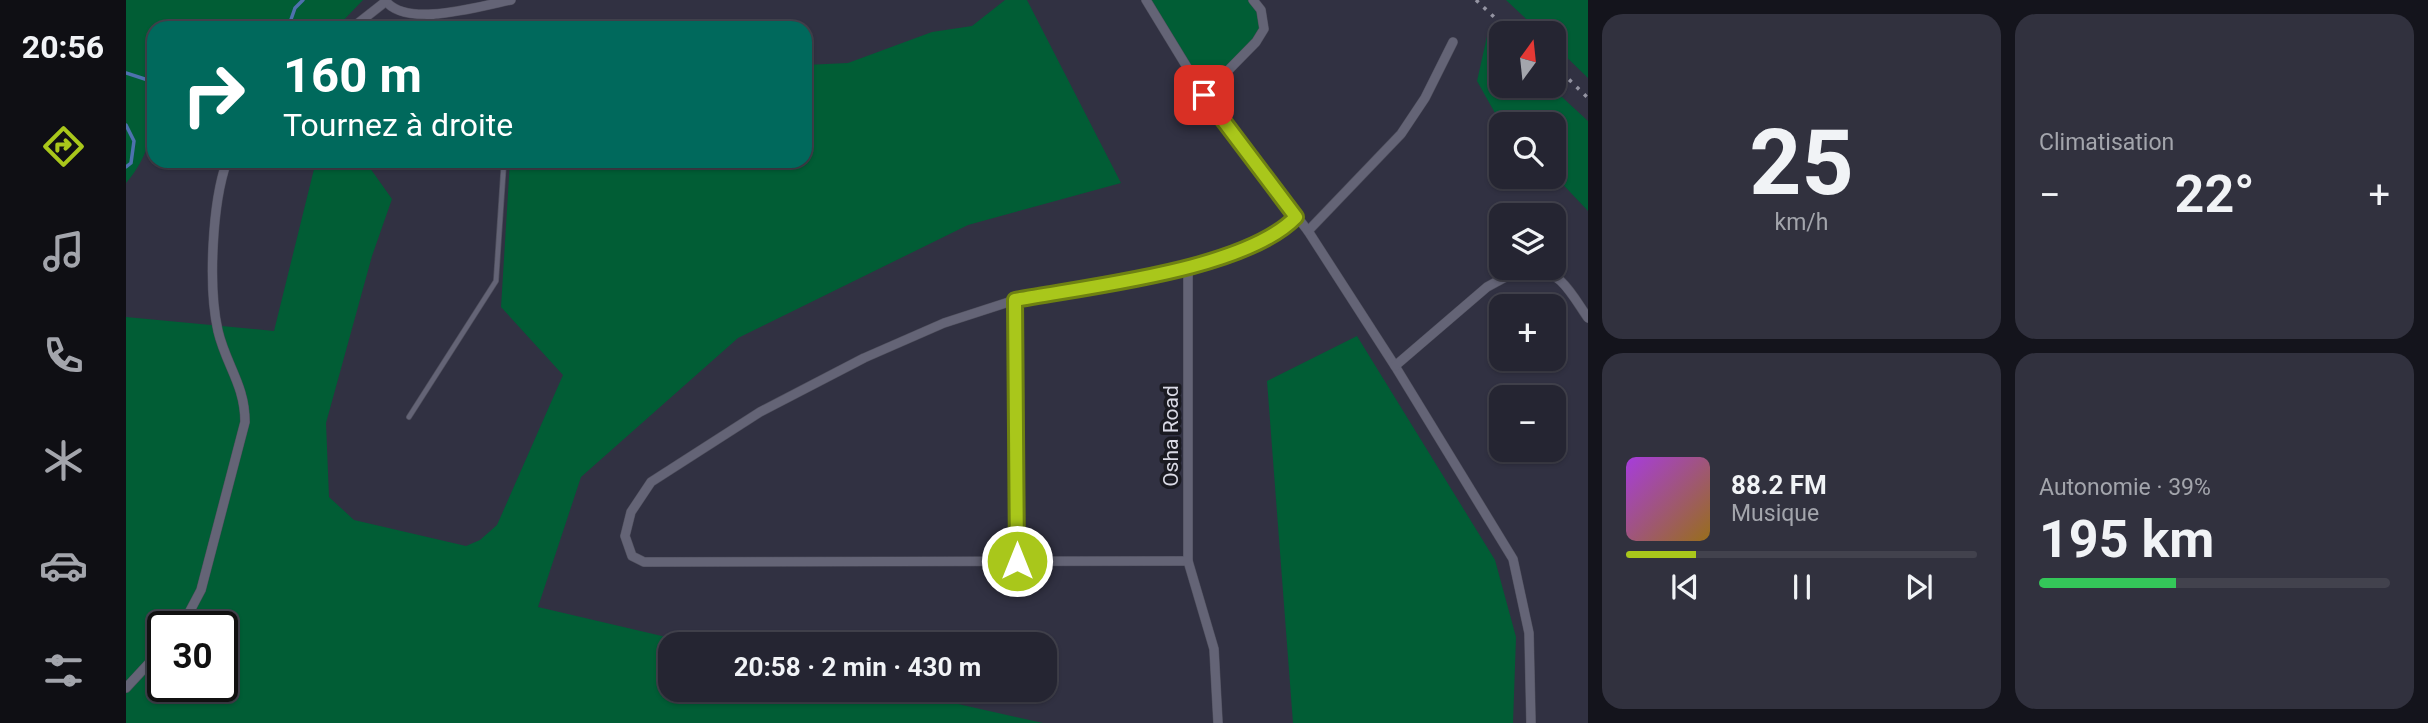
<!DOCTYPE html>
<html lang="fr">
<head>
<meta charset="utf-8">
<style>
	:root { --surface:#252532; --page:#31313e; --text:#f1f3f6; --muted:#a3a5ac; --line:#42424d; --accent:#a9c71b }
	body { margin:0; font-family:Roboto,sans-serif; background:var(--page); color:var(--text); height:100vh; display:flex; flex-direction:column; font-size:26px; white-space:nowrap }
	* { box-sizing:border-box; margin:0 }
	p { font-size:23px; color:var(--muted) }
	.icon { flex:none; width:38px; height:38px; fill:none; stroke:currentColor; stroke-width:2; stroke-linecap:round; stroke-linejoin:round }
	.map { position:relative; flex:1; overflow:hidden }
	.panel { display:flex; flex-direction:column; gap:14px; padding:14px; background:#14141c; width:840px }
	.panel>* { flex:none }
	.guide { position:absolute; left:21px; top:21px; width:665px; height:147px; border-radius:21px; box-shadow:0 2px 5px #0004,0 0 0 2px var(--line); background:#00695c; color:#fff; overflow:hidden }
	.needle { width:46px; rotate:15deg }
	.fabs { position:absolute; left:1363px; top:21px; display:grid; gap:14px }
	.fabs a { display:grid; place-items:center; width:77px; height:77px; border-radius:14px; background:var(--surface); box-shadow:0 2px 5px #0004,0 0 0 2px var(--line); font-size:35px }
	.speed { position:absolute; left:21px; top:611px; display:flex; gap:14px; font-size:35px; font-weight:700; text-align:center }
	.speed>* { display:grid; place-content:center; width:91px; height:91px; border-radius:50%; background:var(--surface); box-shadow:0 2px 5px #0004,0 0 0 2px var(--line); line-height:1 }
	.speed .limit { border:4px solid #111; border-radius:10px; background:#fff; color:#111 }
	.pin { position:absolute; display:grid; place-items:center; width:60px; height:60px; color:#fff; margin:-30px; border-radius:14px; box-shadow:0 4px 10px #0006 }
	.me { position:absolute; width:77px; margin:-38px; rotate:0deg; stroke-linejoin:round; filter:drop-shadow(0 0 5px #0008) }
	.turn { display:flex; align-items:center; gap:24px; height:147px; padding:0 21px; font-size:32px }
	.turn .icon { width:91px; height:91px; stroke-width:2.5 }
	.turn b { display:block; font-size:49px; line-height:60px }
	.big { font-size:52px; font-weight:700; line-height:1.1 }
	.panel .card { flex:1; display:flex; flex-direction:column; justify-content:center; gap:10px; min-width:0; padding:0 24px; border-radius:21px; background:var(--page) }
	.panel .dial { align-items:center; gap:0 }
	.dial b { font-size:91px; line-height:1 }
	.song { display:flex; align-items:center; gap:21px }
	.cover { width:84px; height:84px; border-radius:10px; background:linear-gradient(135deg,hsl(280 70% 55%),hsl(40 70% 35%)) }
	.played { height:7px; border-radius:4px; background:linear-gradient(90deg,var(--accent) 20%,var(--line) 20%) }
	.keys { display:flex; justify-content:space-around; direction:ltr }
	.heat { display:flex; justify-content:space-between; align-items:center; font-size:38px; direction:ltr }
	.charge { height:10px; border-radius:5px; background:linear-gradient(90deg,#34c759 39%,var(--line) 0) }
	.panel .tiles { flex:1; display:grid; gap:14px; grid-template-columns:repeat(2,1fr) }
	.trip { position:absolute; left:532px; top:632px; width:399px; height:70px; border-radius:21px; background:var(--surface); box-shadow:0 2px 5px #0004,0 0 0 2px var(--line); font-weight:700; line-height:70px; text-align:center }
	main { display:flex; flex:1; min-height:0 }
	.tabs { display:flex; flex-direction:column; width:126px; justify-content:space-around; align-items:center; background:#0f0f14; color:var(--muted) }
	.tabs .icon { width:49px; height:49px }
	.tabs .active { color:var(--accent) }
	.tabs b { font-size:32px; color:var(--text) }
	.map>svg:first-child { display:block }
	.green { fill:#015d35; fill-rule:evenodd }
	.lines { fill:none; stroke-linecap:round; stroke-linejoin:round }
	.stream { stroke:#4e71ae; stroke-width:3.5 }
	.service-casing { stroke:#4f4f5d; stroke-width:6 }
	.minor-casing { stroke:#4f4f5d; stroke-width:10 }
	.service { stroke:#646476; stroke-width:4.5 }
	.minor { stroke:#646476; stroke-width:9 }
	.rail { stroke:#9494a2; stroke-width:3.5; stroke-dasharray:3.5 7; stroke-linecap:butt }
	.route-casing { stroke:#6e8112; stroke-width:18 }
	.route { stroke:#a9c71b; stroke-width:12 }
	.labels { text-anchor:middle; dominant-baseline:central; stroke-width:7; stroke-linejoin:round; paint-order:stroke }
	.street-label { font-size:21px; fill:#dadae5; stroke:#1a1a21 }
</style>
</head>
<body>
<main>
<nav class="tabs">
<b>20:56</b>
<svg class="icon active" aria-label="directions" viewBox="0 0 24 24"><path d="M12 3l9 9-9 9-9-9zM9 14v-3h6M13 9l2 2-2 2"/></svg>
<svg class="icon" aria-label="music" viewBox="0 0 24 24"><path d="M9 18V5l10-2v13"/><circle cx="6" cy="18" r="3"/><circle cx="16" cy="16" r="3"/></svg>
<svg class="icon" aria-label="phone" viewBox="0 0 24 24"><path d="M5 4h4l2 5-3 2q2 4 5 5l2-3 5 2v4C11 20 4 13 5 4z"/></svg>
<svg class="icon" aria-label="climate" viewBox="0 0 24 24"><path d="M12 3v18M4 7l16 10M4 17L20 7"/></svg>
<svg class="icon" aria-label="car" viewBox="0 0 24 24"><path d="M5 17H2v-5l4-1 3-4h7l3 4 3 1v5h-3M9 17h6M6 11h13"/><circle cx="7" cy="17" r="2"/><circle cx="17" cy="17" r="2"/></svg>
<svg class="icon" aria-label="filters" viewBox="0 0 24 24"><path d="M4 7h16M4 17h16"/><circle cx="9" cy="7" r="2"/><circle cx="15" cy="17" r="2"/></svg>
</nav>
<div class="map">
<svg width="1462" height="723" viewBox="0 0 1462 723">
	<rect width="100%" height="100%" fill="#313142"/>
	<g class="green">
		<path d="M0,0H237L210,28H28C28,82 39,140 0,183Z"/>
		<path d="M879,0H901L995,183L842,225L612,338L455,477L412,607L570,644H544V690H770L917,723H0V317L148,331L190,161H239L266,199L246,256L200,423L203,497L228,520L340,546L354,540L371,525L437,375L375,307L384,161H679V65L722,63L806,32L846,26ZM37,626H96V686H37Z"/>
		<polygon points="1020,0 1127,0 1138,29 1078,95"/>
		<polygon points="1380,0 1462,0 1462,78 1428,45 1428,33 1415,33"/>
		<polygon points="1362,32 1375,44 1376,86 1424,86 1462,121 1462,211 1428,175 1428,124 1380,124 1369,113 1351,81"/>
		<polygon points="1231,336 1369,560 1390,637 1387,723 1167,723 1141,381"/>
	</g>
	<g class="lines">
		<g class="stream">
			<polyline points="162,28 169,8 177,0"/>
			<polyline points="0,73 28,82"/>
			<polyline points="0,125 8,141 5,163 0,167"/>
		</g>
		<g class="service-casing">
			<g id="service">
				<polyline points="300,16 319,28"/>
				<polyline points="283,417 370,281 378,161"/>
			</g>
		</g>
		<g class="minor-casing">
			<g id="minor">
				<path d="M259,0C279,29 354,6 385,0"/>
				<polyline points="1020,0 1078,95 1182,231 1269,366 1387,559 1403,633 1405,723"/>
				<polyline points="226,28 259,2"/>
				<polyline points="1078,95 1130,42 1138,29 1135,10 1127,0"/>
				<polyline points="1182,231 1275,134 1299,98 1327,42"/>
				<path d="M1405,268C1435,270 1446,295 1462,318"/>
				<polyline points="889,300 891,561"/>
				<polyline points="1269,366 1361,287 1396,268"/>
				<polyline points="1062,561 518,562 506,556 499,536 505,512 525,482 634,412 738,358 818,323 889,300 1062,267"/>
				<path d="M56,626L75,590L119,422C119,385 100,365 92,331C82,287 86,203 101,161"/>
				<polyline points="0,688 37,648"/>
				<path d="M1092,723L1088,649L1062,561V267C1100,255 1142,246 1170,217"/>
			</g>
		</g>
		<use href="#service" class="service"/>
		<use href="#minor" class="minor"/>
		<g class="rail">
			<polyline points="1350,0 1385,33"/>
			<polyline points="1428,65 1462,98"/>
		</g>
	</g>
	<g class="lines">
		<g class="route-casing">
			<path id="route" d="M891,561L889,300C963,286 1119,270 1170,217L1078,95"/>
		</g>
		<use href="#route" class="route"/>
	</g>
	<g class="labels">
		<g class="street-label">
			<text transform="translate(1045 436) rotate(-90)">Osha Road</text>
		</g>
	</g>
</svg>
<div class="fabs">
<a><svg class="needle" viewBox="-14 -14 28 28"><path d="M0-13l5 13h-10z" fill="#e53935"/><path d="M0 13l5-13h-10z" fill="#a3a5ac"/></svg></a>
<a><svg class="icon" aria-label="search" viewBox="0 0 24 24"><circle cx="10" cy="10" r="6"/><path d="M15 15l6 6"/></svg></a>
<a><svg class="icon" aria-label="layers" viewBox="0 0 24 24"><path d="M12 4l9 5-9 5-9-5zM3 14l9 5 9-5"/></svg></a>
<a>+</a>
<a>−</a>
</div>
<div class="speed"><div class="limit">30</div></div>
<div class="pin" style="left:1078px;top:95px;background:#d93025"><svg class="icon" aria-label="arrive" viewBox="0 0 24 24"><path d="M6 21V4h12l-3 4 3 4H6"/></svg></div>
<svg class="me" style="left:891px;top:561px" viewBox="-20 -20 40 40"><circle r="17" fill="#a9c71b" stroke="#fff" stroke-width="3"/><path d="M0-11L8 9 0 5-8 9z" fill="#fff"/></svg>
<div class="trip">20:58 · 2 min · 430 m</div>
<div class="guide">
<div class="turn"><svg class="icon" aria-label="right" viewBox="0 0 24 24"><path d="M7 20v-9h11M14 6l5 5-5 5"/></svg><div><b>160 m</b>Tournez à droite</div></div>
</div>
</div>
<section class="panel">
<div class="tiles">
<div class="card dial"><b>25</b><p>km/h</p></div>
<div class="card"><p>Climatisation</p>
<div class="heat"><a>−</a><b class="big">22°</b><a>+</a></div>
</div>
<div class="card">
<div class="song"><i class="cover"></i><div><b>88.2 FM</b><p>Musique</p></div></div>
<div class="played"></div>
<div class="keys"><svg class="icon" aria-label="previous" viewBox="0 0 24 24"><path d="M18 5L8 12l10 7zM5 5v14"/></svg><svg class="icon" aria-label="pause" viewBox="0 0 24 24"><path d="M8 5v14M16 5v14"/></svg><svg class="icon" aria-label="next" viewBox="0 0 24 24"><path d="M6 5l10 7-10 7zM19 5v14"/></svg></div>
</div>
<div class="card"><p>Autonomie · 39%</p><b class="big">195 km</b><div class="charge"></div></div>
</div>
</section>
</main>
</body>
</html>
